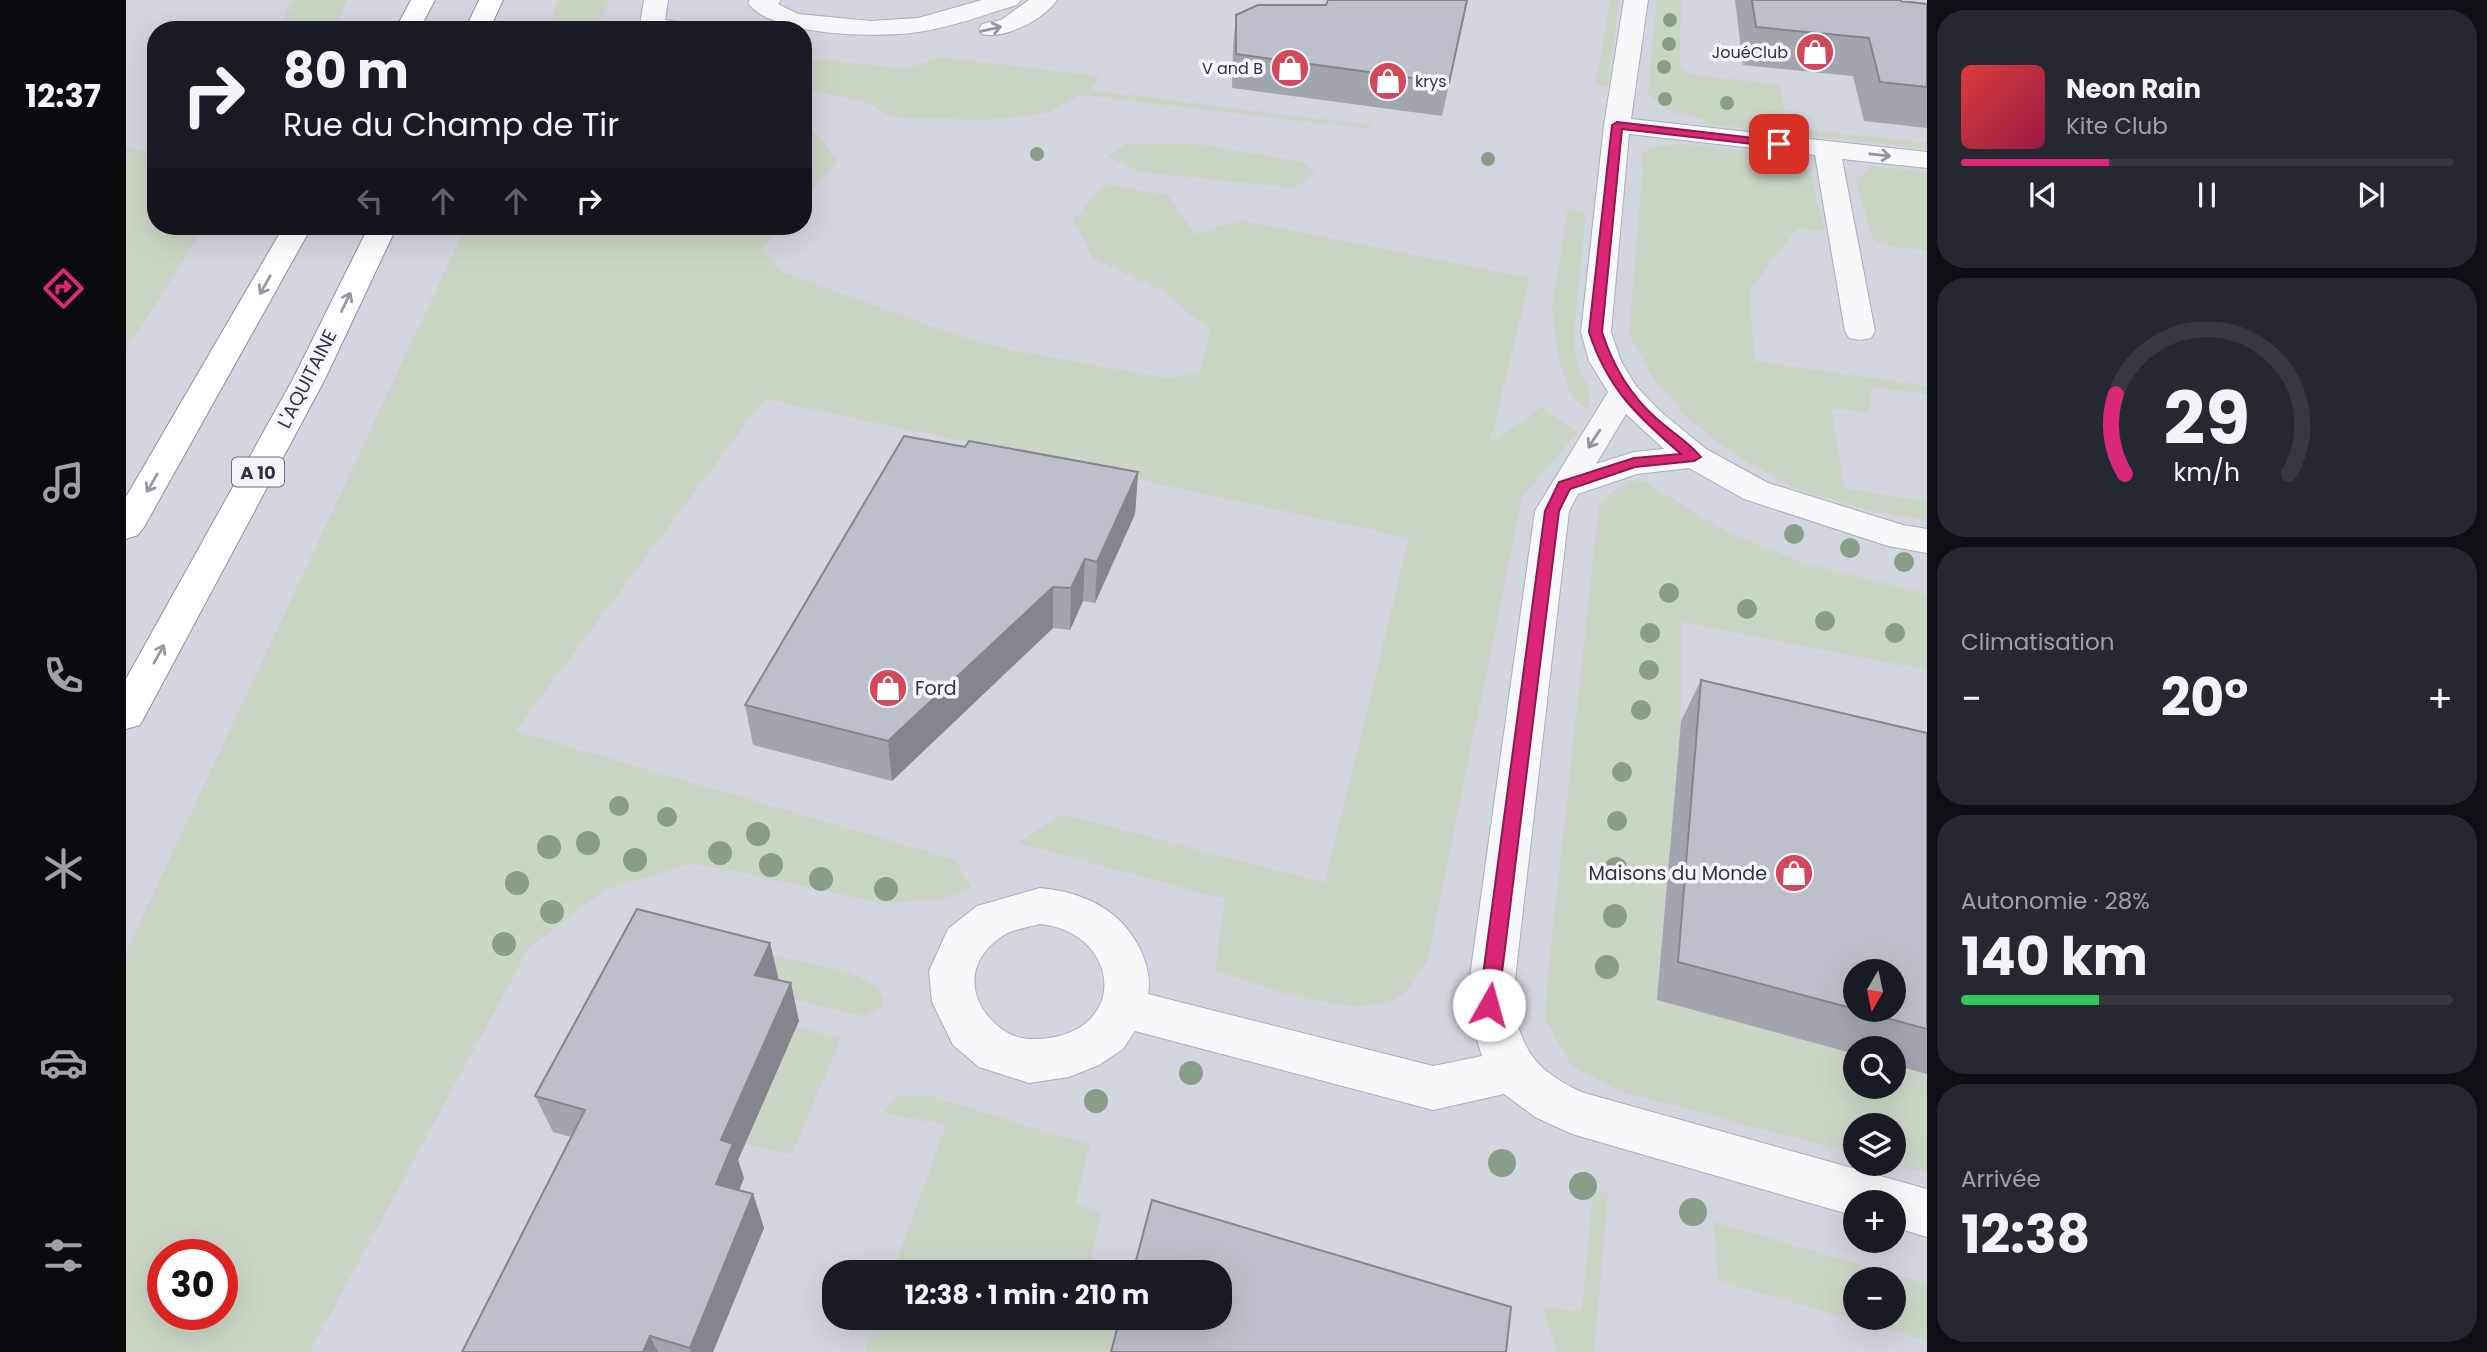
<!DOCTYPE html>
<html lang="fr">
<head>
<meta charset="utf-8">
<style>
	:root { --surface:#171b24; --page:#242831; --text:#f1f3f6; --muted:#9ea1a6; --line:#363941; --accent:#db2777 }
	body { margin:0; font-family:Poppins,sans-serif; background:var(--page); color:var(--text); height:100vh; display:flex; flex-direction:column; font-size:26px; white-space:nowrap }
	* { box-sizing:border-box; margin:0 }
	p { font-size:23px; color:var(--muted) }
	.icon { flex:none; width:38px; height:38px; fill:none; stroke:currentColor; stroke-width:2; stroke-linecap:round; stroke-linejoin:round }
	.map { position:relative; flex:1; overflow:hidden }
	.sheet { display:flex; flex-direction:column; gap:10px; padding:10px; background:#0d0f14; width:560px }
	.sheet>* { flex:none }
	.top-card { position:absolute; left:21px; top:21px; width:665px; height:214px; border-radius:28px; box-shadow:0 7px 28px #0002; background:#171b24; color:var(--text); overflow:hidden }
	.needle { width:46px; rotate:189deg }
	.controls { position:absolute; left:1717px; top:959px; display:grid; gap:14px }
	.controls a { display:grid; place-items:center; width:63px; height:63px; border-radius:50%; background:var(--surface); box-shadow:0 7px 28px #0002; font-size:35px }
	.speed { position:absolute; left:21px; top:1239px; display:flex; gap:14px; font-size:35px; font-weight:700; text-align:center }
	.speed>* { display:grid; place-content:center; width:91px; height:91px; border-radius:50%; background:var(--surface); box-shadow:0 7px 28px #0002; line-height:1 }
	.speed .limit { border:10px solid #d22; background:#fff; color:#111 }
	.pin { position:absolute; display:grid; place-items:center; width:60px; height:60px; color:#fff; margin:-30px; border-radius:14px; box-shadow:0 4px 10px #0006 }
	.me { position:absolute; width:77px; margin:-38px; rotate:7deg; stroke-linejoin:round; filter:drop-shadow(0 0 5px #0008) }
	.turn { display:flex; align-items:center; gap:24px; height:147px; padding:0 21px; font-size:32px }
	.turn .icon { width:91px; height:91px; stroke-width:2.5 }
	.turn b { display:block; font-size:49px; line-height:60px }
	.lanes { display:flex; align-items:center; height:66px; padding:0 21px; background:#0003; justify-content:center; gap:35px; direction:ltr }
	.lanes .off { opacity:.35 }
	.big { font-size:52px; font-weight:700; line-height:1.1 }
	.sheet .tile { flex:1; display:flex; flex-direction:column; justify-content:center; gap:10px; min-width:0; padding:0 24px; border-radius:28px; background:var(--page) }
	.sheet .dial { align-items:center; gap:0 }
	.dial svg { height:182px; overflow:visible; fill:none; stroke:var(--line); stroke-width:7; stroke-linecap:round; text-anchor:middle }
	.dial text { fill:var(--text); stroke:none }
	.song { display:flex; align-items:center; gap:21px }
	.cover { width:84px; height:84px; border-radius:10px; background:linear-gradient(135deg,hsl(0 70% 55%),hsl(340 70% 35%)) }
	.played { height:7px; border-radius:4px; background:linear-gradient(90deg,var(--accent) 30%,var(--line) 30%) }
	.keys { display:flex; justify-content:space-around; direction:ltr }
	.heat { display:flex; justify-content:space-between; align-items:center; font-size:38px; direction:ltr }
	.charge { height:10px; border-radius:5px; background:linear-gradient(90deg,#34c759 28%,var(--line) 0) }
	.trip { position:absolute; left:696px; top:1260px; width:410px; height:70px; border-radius:28px; background:var(--surface); box-shadow:0 7px 28px #0002; font-weight:700; line-height:70px; text-align:center }
	main { display:flex; flex:1; min-height:0 }
	.tabs { display:flex; flex-direction:column; width:126px; justify-content:space-around; align-items:center; background:#090b0e; color:var(--muted) }
	.tabs .icon { width:49px; height:49px }
	.tabs .on { color:var(--accent) }
	.tabs b { font-size:32px; color:var(--text) }
	.map>svg:first-child { display:block }
	.built { fill:#d2d6de; fill-rule:evenodd }
	.green { fill:#c9d6c5; fill-rule:evenodd }
	.lines { fill:none; stroke-linecap:round; stroke-linejoin:round }
	.minor-casing { stroke:#a9aeb7; stroke-width:2 }
	.highway-casing { stroke:#8b94a3; stroke-width:2 }
	.minor { fill:#f7f8fa; fill-rule:evenodd }
	.highway { fill:#fff; fill-rule:evenodd }
	.tree { fill:#899d89 }
	.wall { fill:#a1a5ae }
	.shaded-wall { fill:#83868d }
	.building { fill:#bbc0ca; stroke:#83868d; stroke-width:2 }
	.oneway { stroke:#9196a0 }
	.oneway2 { stroke:#959aa2 }
	.route { fill:#db2777; stroke:#8e194d; stroke-width:2 }
	.labels { text-anchor:middle; dominant-baseline:central; stroke-width:7; stroke-linejoin:round; paint-order:stroke }
	.far-poi-label { font-size:16px; fill:#2b3445; stroke:#f4f6f9; text-anchor:end }
	.shield { fill:#f4f6f9; stroke:#676e7b; stroke-width:2 }
	.shield-label { font-size:18px; font-weight:bold; fill:#2b3445 }
	.street-label { font-size:19px; fill:#2b3445; stroke:#f4f6f9 }
	.poi-label { font-size:19px; fill:#2b3445; stroke:#f4f6f9; text-anchor:start }
</style>
</head>
<body>
<main>
<nav class="tabs">
<b>12:37</b>
<svg class="icon on" aria-label="directions" viewBox="0 0 24 24"><path d="M12 3l9 9-9 9-9-9zM9 14v-3h6M13 9l2 2-2 2"/></svg>
<svg class="icon" aria-label="music" viewBox="0 0 24 24"><path d="M9 18V5l10-2v13"/><circle cx="6" cy="18" r="3"/><circle cx="16" cy="16" r="3"/></svg>
<svg class="icon" aria-label="phone" viewBox="0 0 24 24"><path d="M5 4h4l2 5-3 2q2 4 5 5l2-3 5 2v4C11 20 4 13 5 4z"/></svg>
<svg class="icon" aria-label="climate" viewBox="0 0 24 24"><path d="M12 3v18M4 7l16 10M4 17L20 7"/></svg>
<svg class="icon" aria-label="car" viewBox="0 0 24 24"><path d="M5 17H2v-5l4-1 3-4h7l3 4 3 1v5h-3M9 17h6M6 11h13"/><circle cx="7" cy="17" r="2"/><circle cx="17" cy="17" r="2"/></svg>
<svg class="icon" aria-label="filters" viewBox="0 0 24 24"><path d="M4 7h16M4 17h16"/><circle cx="9" cy="7" r="2"/><circle cx="15" cy="17" r="2"/></svg>
</nav>
<div class="map">
<svg width="1801" height="1352" viewBox="0 0 1801 1352">
	<rect width="100%" height="100%" fill="#e4e7ec"/>
	<path class="built" d="M0,0H1801V1352H0ZM30,30H677V226H30ZM1729,971H1768V1010H1729ZM1729,1048H1768V1087H1729ZM1729,1125H1768V1164H1729ZM1729,1202H1768V1241H1729ZM37,1255H96V1314H37ZM709,1272H1094V1318H709ZM1729,1279H1768V1318H1729Z"/>
	<g class="green">
		<polygon points="167,0 222,0 206,30 152,30"/>
		<polygon points="432,0 483,0 470,30 422,30"/>
		<polygon points="1485,0 1493,0 1482,87 1469,85"/>
		<path d="M1531,0H1555L1554,66L1564,74L1654,85L1660,121L1667,128L1801,143V149L1580,124L1578,119C1555,114 1535,113 1522,92Z"/>
		<polygon points="677,57 778,69 813,57 973,76 964,90 1245,125 1242,129 955,95 918,114 858,120 766,117 737,101 677,90"/>
		<polygon points="688,130 712,162 677,199 677,131"/>
		<polygon points="1000,144 1073,144 1177,162 1191,173 1167,188 1014,172 982,157"/>
		<polygon points="1556,144 1663,156 1685,174 1698,231 1672,228 1623,291 1629,361 1801,386 1801,394 1745,387 1743,412 1705,409 1718,488 1801,502 1801,520 1750,512 1673,490 1609,455 1562,419 1530,383 1503,335 1517,168 1515,153 1532,146"/>
		<polygon points="0,147 30,153 30,226 79,226 0,351"/>
		<polygon points="1746,166 1801,172 1801,251 1757,245 1746,238 1730,180"/>
		<path d="M977,184L1042,195L1069,235L1113,220L1404,278L1364,442L1416,407L1452,432L1396,498L1301,963C1294,973 1287,986 1278,993C1237,1026 1134,985 1089,971L1099,899L891,843L937,814L1199,883L1283,538L639,399L390,731L830,860L845,888L818,899L754,903L599,869L563,864L479,890L403,948L184,1352H0V952L340,226H562L589,236L600,226H654L637,250L654,271L830,335L891,351L1046,379L1075,369L1084,330L1036,291L968,259L947,221ZM37,1255H96V1314H37Z"/>
		<polygon points="1442,208 1457,213 1459,218 1447,345 1455,375 1463,387 1463,410 1446,398 1433,361 1426,307"/>
		<polygon points="1504,481 1518,481 1601,532 1678,563 1801,594 1801,670 1555,622 1555,721 1531,999 1729,1054 1729,1087 1768,1087 1768,1065 1801,1074 1801,1173 1765,1164 1768,1125 1729,1125 1729,1154 1493,1091 1445,1066 1420,1020 1421,984 1473,505 1480,496"/>
		<polygon points="546,933 723,972 751,986 758,1000 755,1008 738,1016 646,995"/>
		<polygon points="670,1027 715,1038 665,1155 619,1144"/>
		<polygon points="770,1096 804,1096 964,1145 949,1204 975,1212 962,1272 767,1272 820,1125 758,1113"/>
		<polygon points="1467,1190 1482,1194 1468,1352 1431,1352 1416,1307 1456,1311"/>
		<path d="M1588,1222L1801,1284V1341L1592,1281ZM1729,1279H1768V1318H1729Z"/>
		<polygon points="751,1318 999,1318 990,1352 739,1352"/>
	</g>
	<g class="lines">
		<g class="minor-casing">
			<g id="minor">
				<polygon points="518,0 542,0 539,20 571,25 574,30 517,30 514,25"/>
				<path d="M624,0H655L652,4L672,14L745,21L792,18L856,0H895L891,5C859,14 825,28 792,32C754,38 646,37 622,3Z"/>
				<path d="M903,0H931C918,19 879,40 856,34L853,29L856,24L875,20Z"/>
				<path d="M1498,0H1522L1505,119L1801,152V168L1716,159L1749,331L1745,338L1734,340L1723,338L1719,331L1689,155L1503,134L1485,332L1495,361L1510,386L1535,412L1580,449L1642,483L1777,525L1801,529V553L1762,546L1618,499L1563,468L1511,474L1452,494L1443,511L1386,1005C1399,1055 1409,1069 1455,1092L1801,1189V1237L1768,1227V1202H1729V1216L1446,1134L1409,1117L1378,1094L1307,1110L1009,1031L997,1049L973,1065L943,1077L903,1083L853,1067L827,1045L806,1002L803,971L822,929L851,906L914,888C958,892 996,910 1015,951C1021,965 1025,979 1022,994L1307,1066L1356,1056L1340,1005L1409,511L1482,392L1463,361L1455,332L1478,125ZM1500,414L1538,449L1508,452L1470,464ZM914,924C992,932 1004,1026 923,1038C904,1040 889,1040 873,1027C839,999 840,959 878,935C888,929 903,927 914,924Z"/>
			</g>
		</g>
		<g class="highway-casing">
			<g id="highway">
				<polygon points="285,0 309,0 293,30 269,30"/>
				<polygon points="353,0 377,0 363,30 339,30"/>
				<polygon points="158,226 186,226 18,527 12,535 0,539 0,497"/>
				<polygon points="243,226 271,226 199,379 20,714 14,725 0,729 0,679 167,379"/>
			</g>
		</g>
		<use href="#minor" class="minor"/>
		<use href="#highway" class="highway"/>
	</g>
	<g class="tree">
		<circle cx="1544" cy="20" r="7"/>
		<circle cx="1543" cy="44" r="7"/>
		<circle cx="1538" cy="67" r="7"/>
		<circle cx="1539" cy="99" r="7"/>
		<circle cx="1601" cy="103" r="7"/>
		<circle cx="911" cy="154" r="7"/>
		<circle cx="1362" cy="159" r="7"/>
		<circle cx="1668" cy="534" r="10"/>
		<circle cx="1724" cy="548" r="10"/>
		<circle cx="1778" cy="562" r="10"/>
		<circle cx="1543" cy="593" r="10"/>
		<circle cx="1621" cy="609" r="10"/>
		<circle cx="1699" cy="621" r="10"/>
		<circle cx="1524" cy="633" r="10"/>
		<circle cx="1769" cy="633" r="10"/>
		<circle cx="1523" cy="670" r="10"/>
		<circle cx="1515" cy="710" r="10"/>
		<circle cx="1496" cy="772" r="10"/>
		<circle cx="493" cy="806" r="10"/>
		<circle cx="541" cy="817" r="10"/>
		<circle cx="1491" cy="821" r="10"/>
		<circle cx="632" cy="834" r="12"/>
		<circle cx="462" cy="843" r="12"/>
		<circle cx="423" cy="847" r="12"/>
		<circle cx="594" cy="853" r="12"/>
		<circle cx="509" cy="860" r="12"/>
		<circle cx="645" cy="865" r="12"/>
		<circle cx="1490" cy="869" r="12"/>
		<circle cx="695" cy="879" r="12"/>
		<circle cx="391" cy="883" r="12"/>
		<circle cx="760" cy="889" r="12"/>
		<circle cx="426" cy="912" r="12"/>
		<circle cx="1489" cy="916" r="12"/>
		<circle cx="378" cy="944" r="12"/>
		<circle cx="1481" cy="967" r="12"/>
		<circle cx="1065" cy="1073" r="12"/>
		<circle cx="970" cy="1101" r="12"/>
		<circle cx="1376" cy="1163" r="14"/>
		<circle cx="1457" cy="1186" r="14"/>
		<circle cx="1567" cy="1212" r="14"/>
	</g>
	<g class="wall">
		<polygon points="1342,0 1316,116 1106,88 1107,48 1110,15 1200,5"/>
		<polygon points="1609,0 1775,0 1775,1 1801,4 1801,128 1738,121 1727,76 1617,65"/>
		<polygon points="839,447 1012,472 1009,514 969,603 957,601 944,630 927,628 766,781 627,745 619,705"/>
		<polygon points="1575,680 1801,733 1801,1074 1768,1065 1768,1048 1729,1048 1729,1054 1531,1000 1555,721"/>
		<polygon points="644,943 653,981 673,1021 612,1160 618,1178 613,1190 627,1194 638,1228 587,1352 336,1352 445,1137 427,1132 409,1096"/>
	</g>
	<g class="shaded-wall">
		<polygon points="1012,472 1009,514 969,603 971,562"/>
		<polygon points="959,559 957,601 944,630 945,588"/>
		<polygon points="927,587 927,628 766,781 762,741"/>
		<polygon points="644,943 653,981 629,975"/>
		<polygon points="665,983 673,1021 612,1160 618,1178 602,1218 590,1184 595,1140"/>
		<polygon points="627,1194 638,1228 587,1352 565,1352 564,1348"/>
		<polygon points="524,1336 532,1352 517,1352"/>
	</g>
	<g class="building">
		<polygon points="1202,0 1341,0 1323,83 1110,54 1110,15 1132,5 1200,5"/>
		<polygon points="1626,0 1775,0 1775,1 1801,4 1801,87 1754,82 1743,38 1630,27"/>
		<polygon points="778,436 839,447 843,441 1012,472 971,562 959,559 945,588 927,587 762,741 619,705"/>
		<polygon points="1575,680 1801,733 1801,1029 1731,1010 1768,1010 1768,971 1729,971 1729,1009 1552,962"/>
		<polygon points="511,909 644,943 629,975 665,983 595,1140 607,1144 590,1184 627,1194 564,1348 524,1336 517,1352 336,1352 459,1110 409,1096"/>
		<polygon points="1026,1200 1385,1307 1380,1352 985,1352 994,1318 1094,1318 1094,1272 1007,1272"/>
	</g>
	<defs><path id="oneway-shaft" d="M-6 0H5M1.5-3L5.5 0L1.5 3" fill="none" stroke-width="1.6" stroke-linecap="round" stroke-linejoin="round" transform="scale(1.75)"/></defs>
	<g class="oneway">
		<use href="#oneway-shaft" transform="translate(865 29) rotate(-13)"/>
		<use href="#oneway-shaft" transform="translate(1754 155) rotate(6)"/>
		<use href="#oneway-shaft" transform="translate(1468 439) rotate(123)"/>
	</g>
	<g class="oneway2">
		<use href="#oneway-shaft" transform="translate(139 285) rotate(119)"/>
		<use href="#oneway-shaft" transform="translate(220 302) rotate(-64)"/>
		<use href="#oneway-shaft" transform="translate(26 483) rotate(120)"/>
		<use href="#oneway-shaft" transform="translate(33 654) rotate(-61)"/>
	</g>
	<path class="route" d="M1491,122L1653,141L1658,144L1653,147L1496,129L1476,332C1487,366 1503,394 1530,418C1544,431 1563,442 1575,457L1568,461L1509,467L1444,489L1433,511L1372,1005L1369,1011L1363,1013L1356,1011L1353,1005L1419,511L1433,482L1508,458L1555,454C1511,416 1481,388 1463,332L1486,125Z"/>
	<defs>
		<g id="shop-disc" transform="scale(2.0125)"><circle r="9.5" fill="#d1495b" stroke="#f4f6f9"/><path d="M-5-2.5h2.3a2.7 3.5 0 0 1 5.4 0H5L5.5 6h-11ZM-1.5-2.5h3a1.5 2.3 0 0 0-3 0Z" fill="#fff"/></g>
	</defs>
	<g fill-rule="evenodd">
		<use href="#shop-disc" x="1689" y="52"/>
		<use href="#shop-disc" x="1164" y="68"/>
		<use href="#shop-disc" x="1262" y="81"/>
		<use href="#shop-disc" x="762" y="688"/>
		<use href="#shop-disc" x="1668" y="873"/>
	</g>
	<g class="labels">
		<g class="far-poi-label">
			<text x="1662" y="52">JouéClub</text>
			<text x="1137" y="68">V and B</text>
			<text x="1289" y="81" text-anchor="start">krys</text>
		</g>
		<rect class="shield" x="106" y="457.5" width="52" height="29" rx="5"/>
		<g class="shield-label">
			<text x="132" y="472">A 10</text>
		</g>
		<g class="street-label">
			<text transform="translate(181 379) rotate(-63)">L'AQUITAINE</text>
		</g>
		<g class="poi-label">
			<text x="789" y="688">Ford</text>
			<text x="1641" y="873" text-anchor="end">Maisons du Monde</text>
		</g>
	</g>
</svg>
<div class="controls">
<a><svg class="needle" viewBox="-14 -14 28 28"><path d="M0-13l5 13h-10z" fill="#e53935"/><path d="M0 13l5-13h-10z" fill="#9ea1a6"/></svg></a>
<a><svg class="icon" aria-label="search" viewBox="0 0 24 24"><circle cx="10" cy="10" r="6"/><path d="M15 15l6 6"/></svg></a>
<a><svg class="icon" aria-label="layers" viewBox="0 0 24 24"><path d="M12 4l9 5-9 5-9-5zM3 14l9 5 9-5"/></svg></a>
<a>+</a>
<a>−</a>
</div>
<div class="speed"><div class="limit">30</div></div>
<div class="pin" style="left:1653px;top:144px;background:#d93025"><svg class="icon" aria-label="arrive" viewBox="0 0 24 24"><path d="M6 21V4h12l-3 4 3 4H6"/></svg></div>
<svg class="me" style="left:1363px;top:1005px" viewBox="-20 -20 40 40"><circle r="19" fill="#fff"/><path d="M0-13L10 11 0 6-10 11z" fill="#db2777"/></svg>
<div class="trip">12:38 · 1 min · 210 m</div>
<div class="top-card">
<div class="turn"><svg class="icon" aria-label="right" viewBox="0 0 24 24"><path d="M7 20v-9h11M14 6l5 5-5 5"/></svg><div><b>80 m</b>Rue du Champ de Tir</div></div>
<div class="lanes"><svg class="icon off" aria-label="left" viewBox="0 0 24 24"><path d="M17 20v-9H6M10 6l-5 5 5 5"/></svg><svg class="icon off" aria-label="ahead" viewBox="0 0 24 24"><path d="M12 20V5M6 11l6-6 6 6"/></svg><svg class="icon off" aria-label="ahead" viewBox="0 0 24 24"><path d="M12 20V5M6 11l6-6 6 6"/></svg><svg class="icon" aria-label="right" viewBox="0 0 24 24"><path d="M7 20v-9h11M14 6l5 5-5 5"/></svg></div>
</div>
</div>
<section class="sheet">
<div class="tile">
<div class="song"><i class="cover"></i><div><b>Neon Rain</b><p>Kite Club</p></div></div>
<div class="played"></div>
<div class="keys"><svg class="icon" aria-label="previous" viewBox="0 0 24 24"><path d="M18 5L8 12l10 7zM5 5v14"/></svg><svg class="icon" aria-label="pause" viewBox="0 0 24 24"><path d="M8 5v14M16 5v14"/></svg><svg class="icon" aria-label="next" viewBox="0 0 24 24"><path d="M6 5l10 7-10 7zM19 5v14"/></svg></div>
</div>
<div class="tile dial"><svg viewBox="0 0 100 80">
<path d="M14 69A42 42 0 1 1 86 69"/>
<path d="M14 69A42 42 0 0 1 10 34" stroke="#db2777"/>
<text x="50" y="56" font-size="32" font-weight="700">29</text>
<text x="50" y="72" font-size="11">km/h</text>
</svg></div>
<div class="tile"><p>Climatisation</p>
<div class="heat"><a>−</a><b class="big">20°</b><a>+</a></div>
</div>
<div class="tile"><p>Autonomie · 28%</p><b class="big">140 km</b><div class="charge"></div></div>
<div class="tile"><p>Arrivée</p><b class="big">12:38</b></div>
</section>
</main>
</body>
</html>
